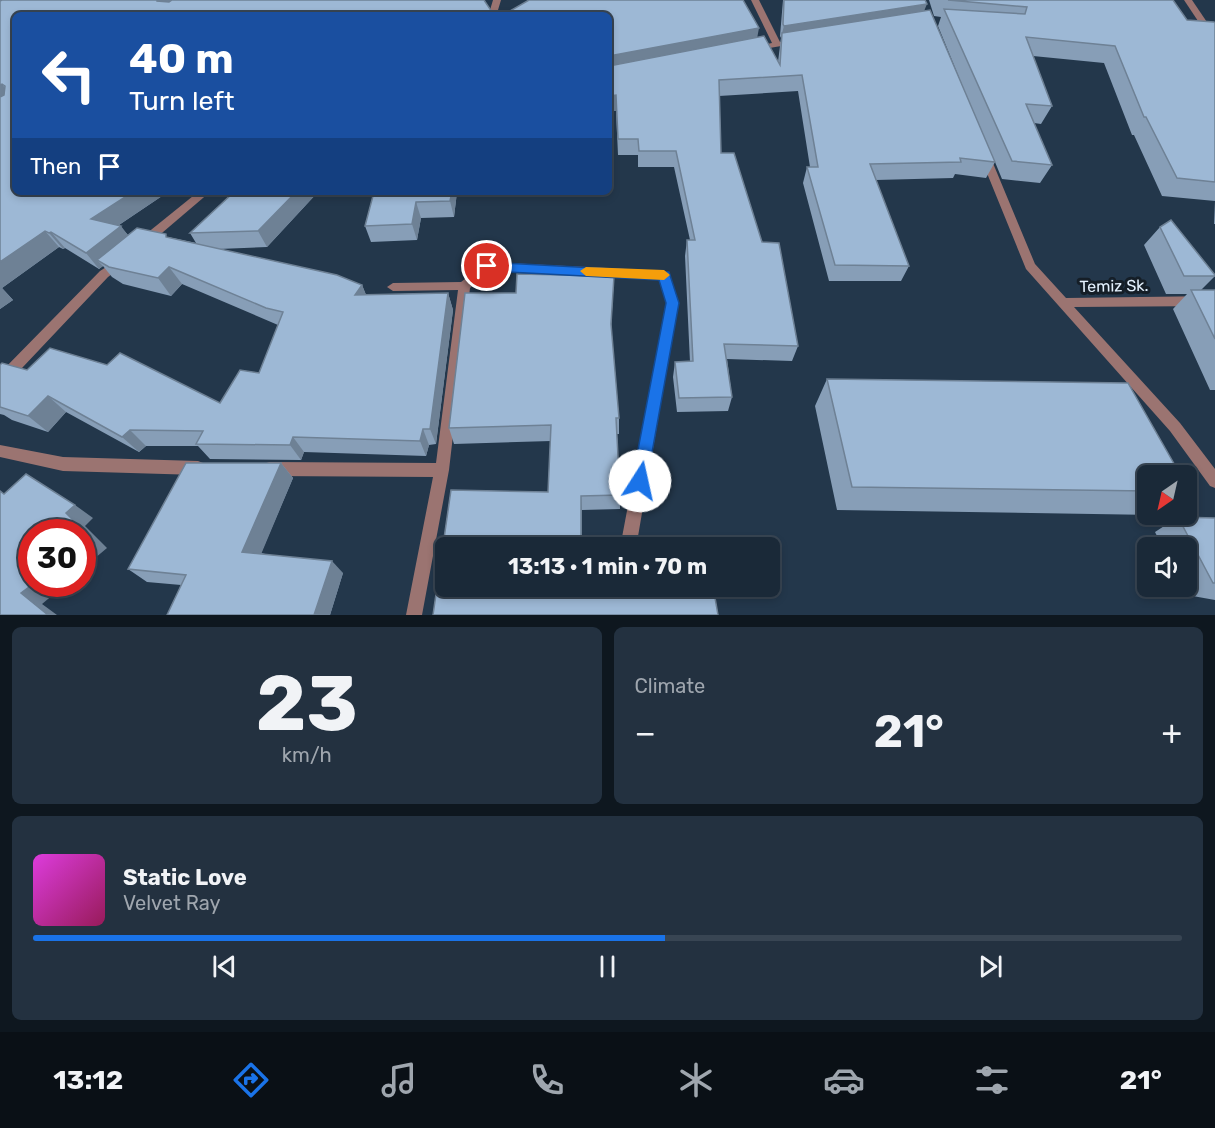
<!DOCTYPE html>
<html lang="en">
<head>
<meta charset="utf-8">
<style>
	:root { --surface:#1a2938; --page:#233140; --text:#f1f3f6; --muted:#9fa6ae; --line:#384553; --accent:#1a73e8 }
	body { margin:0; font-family:Rubik,sans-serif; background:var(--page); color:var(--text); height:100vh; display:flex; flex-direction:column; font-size:22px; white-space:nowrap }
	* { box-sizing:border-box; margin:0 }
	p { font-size:20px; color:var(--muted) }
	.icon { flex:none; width:33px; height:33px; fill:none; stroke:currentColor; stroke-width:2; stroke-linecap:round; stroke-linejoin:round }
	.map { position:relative; height:615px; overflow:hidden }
	.sheet { display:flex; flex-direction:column; gap:12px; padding:12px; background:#0e171f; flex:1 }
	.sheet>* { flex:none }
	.top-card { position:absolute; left:12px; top:12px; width:600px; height:183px; border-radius:9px; box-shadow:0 3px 9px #0003,0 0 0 2px var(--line); background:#1a4fa0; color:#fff; overflow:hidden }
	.needle { width:39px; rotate:214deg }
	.tools { position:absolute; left:1137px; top:465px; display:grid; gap:12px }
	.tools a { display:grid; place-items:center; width:60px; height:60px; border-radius:9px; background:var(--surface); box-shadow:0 3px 9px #0003,0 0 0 2px var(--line); font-size:30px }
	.speed { position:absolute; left:18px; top:519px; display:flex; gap:12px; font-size:30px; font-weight:700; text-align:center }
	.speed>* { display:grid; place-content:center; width:78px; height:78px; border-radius:50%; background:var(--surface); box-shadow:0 3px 9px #0003,0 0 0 2px var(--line); line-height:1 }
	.speed .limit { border:9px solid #d22; background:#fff; color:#111 }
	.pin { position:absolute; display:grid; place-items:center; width:51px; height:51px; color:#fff; margin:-26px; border:3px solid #fff; border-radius:50%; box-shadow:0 2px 6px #0007 }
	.me { position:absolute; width:66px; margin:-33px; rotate:10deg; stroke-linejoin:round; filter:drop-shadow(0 0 4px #0008) }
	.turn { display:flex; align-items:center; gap:21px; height:126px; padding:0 18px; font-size:27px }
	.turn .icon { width:78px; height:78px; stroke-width:2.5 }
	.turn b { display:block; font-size:42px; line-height:51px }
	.then { display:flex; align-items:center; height:57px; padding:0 18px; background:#0003; gap:12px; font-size:22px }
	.big { font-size:45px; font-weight:700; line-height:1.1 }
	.sheet .widget { flex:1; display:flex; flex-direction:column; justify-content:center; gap:9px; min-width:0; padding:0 21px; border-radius:9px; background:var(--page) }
	.sheet .dial { align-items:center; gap:0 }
	.dial b { font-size:78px; line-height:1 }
	.song { display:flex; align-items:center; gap:18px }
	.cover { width:72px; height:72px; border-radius:9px; background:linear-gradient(135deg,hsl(300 70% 55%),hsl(330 70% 35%)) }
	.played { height:6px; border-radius:3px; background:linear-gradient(90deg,var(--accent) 55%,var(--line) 55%) }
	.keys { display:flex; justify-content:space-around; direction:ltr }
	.heat { display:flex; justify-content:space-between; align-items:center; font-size:33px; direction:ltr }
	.sheet .tiles { flex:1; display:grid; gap:12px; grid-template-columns:1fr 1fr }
	.widget:last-child { grid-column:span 2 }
	.trip { position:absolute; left:435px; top:537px; width:345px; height:60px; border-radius:9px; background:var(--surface); box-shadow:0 3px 9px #0003,0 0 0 2px var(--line); font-weight:700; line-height:60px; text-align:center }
	.tabs { display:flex; height:96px; justify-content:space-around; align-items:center; background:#0a1016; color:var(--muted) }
	.tabs .icon { width:42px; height:42px }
	.tabs .active { color:var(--accent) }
	.tabs b { font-size:27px; color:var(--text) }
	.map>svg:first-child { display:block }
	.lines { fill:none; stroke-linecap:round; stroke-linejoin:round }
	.street { fill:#9b7471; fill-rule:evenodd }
	.wall { fill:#879eb7 }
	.shaded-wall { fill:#6e8195 }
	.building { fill:#9db8d5; stroke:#6e8195; stroke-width:1.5 }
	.route { fill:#1a73e8; stroke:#114b97; stroke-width:1.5 }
	.slow { fill:#f59e0b }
	.labels { text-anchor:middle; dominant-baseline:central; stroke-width:6; stroke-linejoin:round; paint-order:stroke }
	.street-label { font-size:16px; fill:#e3f0fd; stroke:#151e27 }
</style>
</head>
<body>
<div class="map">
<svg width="1215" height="615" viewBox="0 0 1215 615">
	<rect width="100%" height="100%" fill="#23374b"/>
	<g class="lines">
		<g class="street">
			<polygon points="493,0 501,0 498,10 501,15 493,15 490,10"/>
			<polygon points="751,0 759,0 780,42 796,39 800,41 799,43 751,51 751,47 772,43"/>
			<polygon points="1184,0 1192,0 1215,34 1215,42 1212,42"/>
			<polygon points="985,153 990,156 1035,264 1066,298 1215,296 1215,306 1074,307 1180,423 1215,469 1215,488 1210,486 1170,431 1026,269 980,156"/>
			<polygon points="198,192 210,192 149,244 141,244 139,241 141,238"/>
			<polygon points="120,258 126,262 124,265 108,277 5,386 0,387 0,373 100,271"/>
			<polygon points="487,262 664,271 670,275 678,303 636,548 620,548 666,303 659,279 490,270 470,288 449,470 422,615 406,615 433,477 269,476 264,474 262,469 264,464 269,462 436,463 458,290 393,291 387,287 393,283 461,282"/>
			<polygon points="0,445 63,457 198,461 203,463 205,468 203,473 198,475 63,471 0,457"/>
		</g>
	</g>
	<g class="wall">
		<polygon points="0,0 15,15 15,192 168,192 119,225 128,235 168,237 196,243 190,233 234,192 318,192 267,247 219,249 362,285 366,295 448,293 453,310 436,444 429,445 426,456 304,452 301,460 210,459 198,446 146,446 139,452 66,412 48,432 12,420 4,415 0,414 0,365 220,403 259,373 278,325 182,284 171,296 123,284 112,277 103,266 99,269 65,248 63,249 59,247 2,288 13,300 0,309"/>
		<polygon points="783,0 925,0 924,11 967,97 938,26 941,17 934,16 929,0 1173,0 1187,20 1215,23 1215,224 1214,224 1215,201 1162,196 1134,135 1132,135 1104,63 1033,56 1052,106 1041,124 1034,123 1052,165 1040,183 1002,179 995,162 986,178 955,174 953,178 876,180 909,266 901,281 829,281 803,183 807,167 810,167 798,91 719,96 721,153 762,242 798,346 792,361 727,359 732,397 728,411 677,412 673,377 675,362 690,362 685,256 687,240 690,240 674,167 638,167 638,155 618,155 616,111 609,111 609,15 758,37 778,62 781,38 780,36"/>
		<polygon points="374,192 457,192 454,217 421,218 417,240 371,242 365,226"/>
		<polygon points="1160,227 1215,275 1215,276 1201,290 1215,290 1215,390 1210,390 1173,309 1187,294 1166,294 1144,245"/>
		<polygon points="517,274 614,276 611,330 619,418 619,434 617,434 620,495 620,509 582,510 582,548 446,548 446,586 713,586 718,615 433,615 451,490 548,492 551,441 454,444 449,428 465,293 516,293"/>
		<polygon points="827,379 1148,476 1148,514 1155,514 1155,515 837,510 815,406"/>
		<polygon points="281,463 293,478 261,553 343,573 330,615 167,615 181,585 147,582 128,569"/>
		<polygon points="1178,517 1215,518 1215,600 1187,595 1183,586 1186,586 1186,548 1163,548 1155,532"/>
	</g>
	<g class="shaded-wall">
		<polygon points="157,0 187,0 165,13 157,1"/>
		<polygon points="927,4 922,16 782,33 784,26"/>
		<polygon points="759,28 756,44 609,72 609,56"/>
		<polygon points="2,84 14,100 0,107 0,85"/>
		<polygon points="616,95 616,111 609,111 609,96"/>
		<polygon points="133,192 168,192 104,235 91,219"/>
		<polygon points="296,192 318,192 267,247 258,231"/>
		<polygon points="452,192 457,192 454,217 450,201"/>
		<polygon points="416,202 421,218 417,240 412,224"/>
		<polygon points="121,226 133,242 97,260 103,266 99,269 86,253"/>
		<polygon points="45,231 59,247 2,288 13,300 0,309 0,262"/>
		<polygon points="51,232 65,248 63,249 49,233"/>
		<polygon points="169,267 182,284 171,296 158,278"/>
		<polygon points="362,285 369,302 355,295"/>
		<polygon points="448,293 453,310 436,444 430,429"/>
		<polygon points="48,396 66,412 48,432 28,416"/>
		<polygon points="423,429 429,445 426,456 420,441"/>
		<polygon points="130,430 146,446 139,452 122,437"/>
		<polygon points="293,437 304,452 301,460 290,445"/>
		<polygon points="281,463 293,478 257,564 242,552"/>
		<polygon points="581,496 582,510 582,548 581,548"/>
		<polygon points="75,505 93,518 85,526 107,548 82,569 82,541 66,513"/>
		<polygon points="332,561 343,573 330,615 314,615"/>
		<polygon points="33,584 66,584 42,604 57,615 48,615 21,593"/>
	</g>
	<g class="building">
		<polygon points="2,0 157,0 157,1 169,2 172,0 484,0 494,15 15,15 15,192 133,192 91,219 121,226 86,253 51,232 49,233 45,231 0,262 0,97 4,95 5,86 2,84 0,85 0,1"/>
		<polygon points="529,0 743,0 759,28 609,56 609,15 503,15"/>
		<polygon points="784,0 925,0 927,4 784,26 783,24"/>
		<polygon points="948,0 1173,0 1187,20 1214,22 1215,23 1215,182 1177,178 1146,117 1144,117 1115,46 1026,37 1052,106 1026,104 1052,165 1012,161 944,9 1025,14 1027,7"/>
		<polygon points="930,10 995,162 960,158 961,162 870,164 909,266 835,265 807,167 818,167 802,75 719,80 721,153 734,153 762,242 779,243 798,346 724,344 732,397 679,398 675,362 693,361 687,240 695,240 676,151 639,151 638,139 618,139 616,95 609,96 609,66 764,36 780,65 782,33"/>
		<polygon points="234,192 296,192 258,231 190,233"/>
		<polygon points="374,192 452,192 450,201 416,202 412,224 365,226"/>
		<polygon points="1171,220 1215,275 1215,276 1184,276 1160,227"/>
		<polygon points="137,228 166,234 166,237 337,275 362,285 355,295 448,293 430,429 423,429 420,441 293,437 290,445 196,444 203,431 130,430 122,437 48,396 28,416 0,407 0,365 2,363 27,370 50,348 107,365 120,353 220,403 240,370 259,373 283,312 266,308 169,267 158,278 109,267 97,260"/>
		<polygon points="517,274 614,276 611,324 619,418 616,418 620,495 581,496 581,548 446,548 446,586 713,586 718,615 433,615 451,490 548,492 551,425 449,428 465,293 516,293"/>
		<polygon points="1191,290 1215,290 1215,339"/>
		<polygon points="827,379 1128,383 1181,476 1148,476 1148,491 852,487"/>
		<polygon points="186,463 281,463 242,552 332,561 314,615 167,615 186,575 128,569"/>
		<polygon points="26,474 75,505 66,513 89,536 82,541 82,532 32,532 32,584 33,584 21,593 48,615 0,615 0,491 4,494"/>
		<polygon points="1186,484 1190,491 1186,491"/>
		<polygon points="1178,517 1215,518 1215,583 1213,583"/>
	</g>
	<polygon class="route" points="487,262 669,272 679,303 646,486 640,488 634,486 632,481 666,303 659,280 487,271 480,266"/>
	<polygon class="slow" points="586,267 664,270 670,275 664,280 586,276 580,271"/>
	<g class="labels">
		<g class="street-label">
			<text transform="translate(1114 286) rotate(-1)">Temiz Sk.</text>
		</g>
	</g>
</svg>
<div class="tools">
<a><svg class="needle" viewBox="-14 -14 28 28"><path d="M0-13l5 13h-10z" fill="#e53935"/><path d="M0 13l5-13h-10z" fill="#9fa6ae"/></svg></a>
<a><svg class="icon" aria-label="sound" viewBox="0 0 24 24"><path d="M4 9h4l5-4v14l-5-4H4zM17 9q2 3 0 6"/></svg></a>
</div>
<div class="speed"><div class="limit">30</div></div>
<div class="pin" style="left:487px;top:266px;background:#d93025"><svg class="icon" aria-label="arrive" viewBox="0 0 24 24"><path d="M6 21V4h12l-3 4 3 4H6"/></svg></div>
<svg class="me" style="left:640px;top:481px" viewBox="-20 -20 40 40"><circle r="19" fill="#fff"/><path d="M0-13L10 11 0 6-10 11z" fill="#1a73e8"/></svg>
<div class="trip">13:13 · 1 min · 70 m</div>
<div class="top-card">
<div class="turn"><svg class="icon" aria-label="left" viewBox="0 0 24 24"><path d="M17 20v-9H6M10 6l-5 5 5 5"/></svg><div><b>40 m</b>Turn left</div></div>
<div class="then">Then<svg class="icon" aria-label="arrive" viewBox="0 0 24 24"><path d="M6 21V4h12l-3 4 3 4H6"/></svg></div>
</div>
</div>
<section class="sheet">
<div class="tiles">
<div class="widget dial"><b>23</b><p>km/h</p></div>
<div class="widget"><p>Climate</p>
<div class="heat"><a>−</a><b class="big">21°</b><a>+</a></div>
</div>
<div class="widget">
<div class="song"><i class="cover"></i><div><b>Static Love</b><p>Velvet Ray</p></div></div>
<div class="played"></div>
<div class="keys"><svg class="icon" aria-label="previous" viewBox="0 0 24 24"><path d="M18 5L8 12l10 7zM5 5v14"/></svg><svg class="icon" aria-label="pause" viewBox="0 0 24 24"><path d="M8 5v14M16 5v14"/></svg><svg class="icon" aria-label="next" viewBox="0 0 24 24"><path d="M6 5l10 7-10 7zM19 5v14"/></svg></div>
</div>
</div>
</section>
<nav class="tabs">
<b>13:12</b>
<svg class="icon active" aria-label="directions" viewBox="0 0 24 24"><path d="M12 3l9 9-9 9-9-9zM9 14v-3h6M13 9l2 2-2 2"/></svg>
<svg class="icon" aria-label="music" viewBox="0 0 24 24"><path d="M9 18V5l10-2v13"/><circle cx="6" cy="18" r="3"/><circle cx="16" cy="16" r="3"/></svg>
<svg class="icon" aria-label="phone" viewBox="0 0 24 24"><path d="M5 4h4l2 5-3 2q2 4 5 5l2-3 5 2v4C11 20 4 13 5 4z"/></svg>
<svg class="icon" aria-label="climate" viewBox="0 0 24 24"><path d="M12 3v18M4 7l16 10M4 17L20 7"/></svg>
<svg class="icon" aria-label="car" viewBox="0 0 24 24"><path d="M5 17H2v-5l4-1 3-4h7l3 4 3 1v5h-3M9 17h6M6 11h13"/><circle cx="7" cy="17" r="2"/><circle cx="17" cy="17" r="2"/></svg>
<svg class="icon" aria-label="filters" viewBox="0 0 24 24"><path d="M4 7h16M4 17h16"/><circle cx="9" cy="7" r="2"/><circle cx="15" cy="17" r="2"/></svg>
<b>21°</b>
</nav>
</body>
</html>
